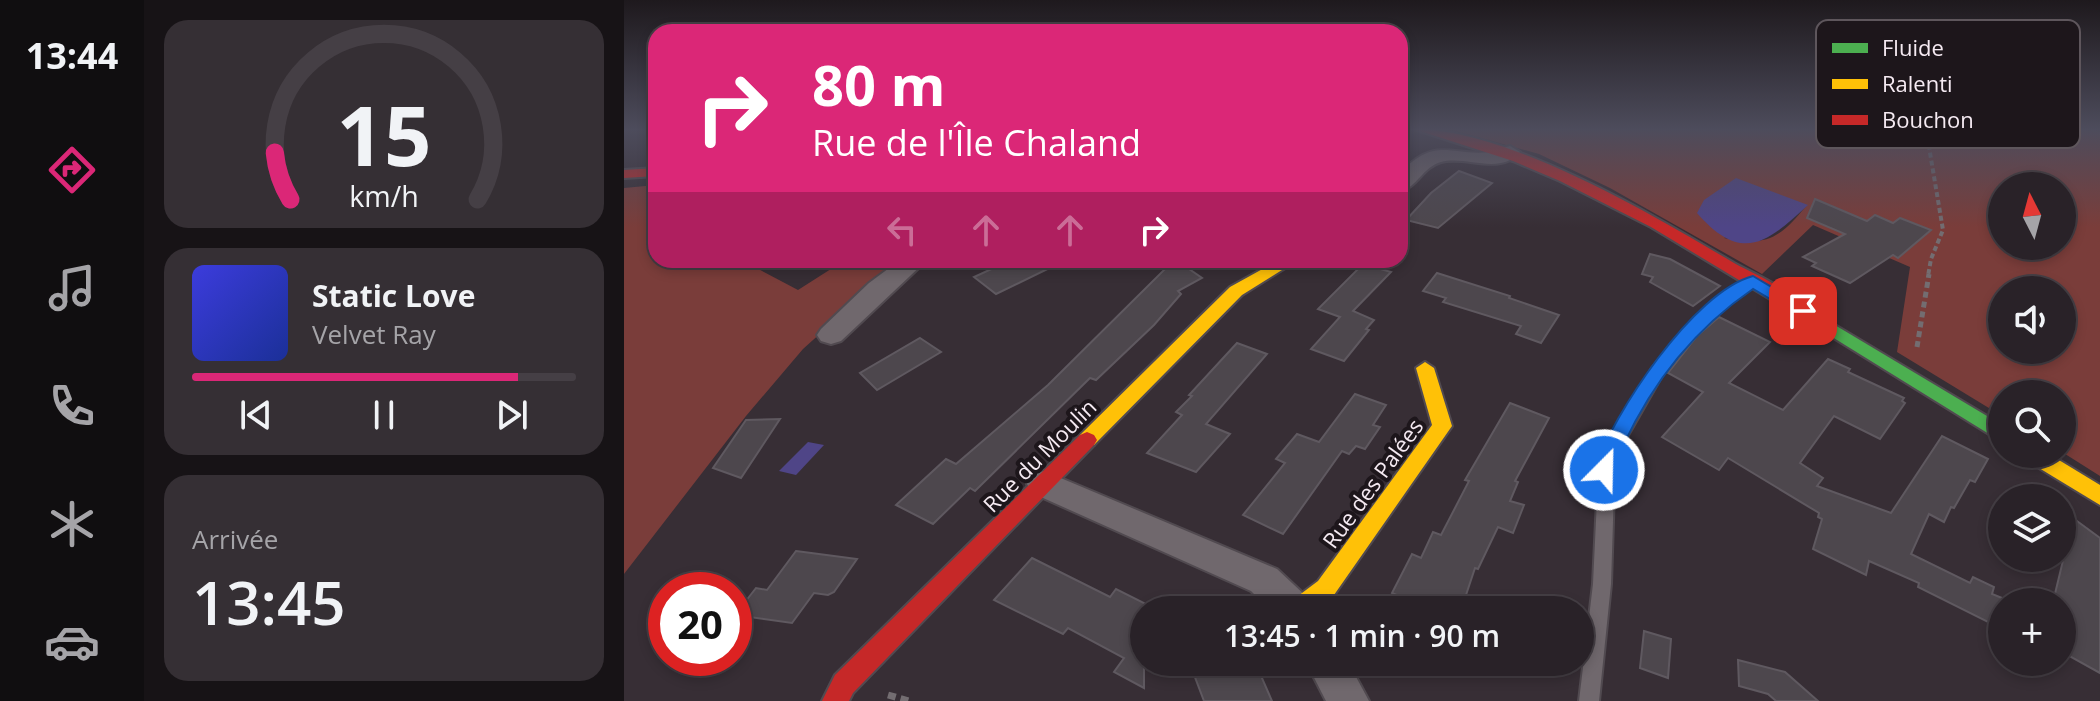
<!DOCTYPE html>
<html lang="fr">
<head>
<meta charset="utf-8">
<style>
	:root { --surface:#292228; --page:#352f34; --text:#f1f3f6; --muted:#a5a4a8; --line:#453f45; --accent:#db2777 }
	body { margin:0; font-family:"Open Sans",sans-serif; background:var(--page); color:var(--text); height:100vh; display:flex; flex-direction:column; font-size:30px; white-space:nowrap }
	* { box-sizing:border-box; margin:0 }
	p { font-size:26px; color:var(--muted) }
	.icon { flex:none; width:44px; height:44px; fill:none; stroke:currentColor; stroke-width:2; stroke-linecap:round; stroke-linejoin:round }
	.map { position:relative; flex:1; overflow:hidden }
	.panel { display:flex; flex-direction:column; gap:20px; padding:20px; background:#171316; width:480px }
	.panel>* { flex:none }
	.guide { position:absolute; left:24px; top:24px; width:760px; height:244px; border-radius:24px; box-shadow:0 4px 12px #0003,0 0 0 2px var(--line); background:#db2777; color:#fff; overflow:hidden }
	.needle { width:52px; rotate:354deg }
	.tools { position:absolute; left:1364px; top:172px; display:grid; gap:16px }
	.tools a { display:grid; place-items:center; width:88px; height:88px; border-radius:50%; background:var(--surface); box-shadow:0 4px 12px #0003,0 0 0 2px var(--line); font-size:40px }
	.speed { position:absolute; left:24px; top:572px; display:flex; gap:16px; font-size:40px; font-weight:700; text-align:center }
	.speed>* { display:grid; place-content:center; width:104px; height:104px; border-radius:50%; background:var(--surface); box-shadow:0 4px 12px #0003,0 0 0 2px var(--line); line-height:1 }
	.speed .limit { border:12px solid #d22; background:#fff; color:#111 }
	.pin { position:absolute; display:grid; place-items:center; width:68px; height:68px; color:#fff; margin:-34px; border-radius:16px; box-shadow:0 4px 12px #0006 }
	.me { position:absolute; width:88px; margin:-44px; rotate:23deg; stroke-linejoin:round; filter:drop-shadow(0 0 6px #0008) }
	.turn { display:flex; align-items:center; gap:28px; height:168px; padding:0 32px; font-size:36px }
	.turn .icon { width:104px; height:104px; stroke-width:2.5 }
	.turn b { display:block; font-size:56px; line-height:68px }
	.lanes { display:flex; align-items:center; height:76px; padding:0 32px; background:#0003; justify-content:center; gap:40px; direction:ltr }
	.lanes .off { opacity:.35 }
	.big { font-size:60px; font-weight:600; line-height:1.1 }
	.panel .widget { flex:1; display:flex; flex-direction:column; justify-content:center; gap:12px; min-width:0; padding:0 28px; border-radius:24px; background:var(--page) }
	.panel .dial { align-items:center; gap:0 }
	.dial svg { height:208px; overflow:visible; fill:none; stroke:var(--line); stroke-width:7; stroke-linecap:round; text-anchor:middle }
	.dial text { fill:var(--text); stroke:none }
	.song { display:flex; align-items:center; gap:24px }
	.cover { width:96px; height:96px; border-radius:12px; background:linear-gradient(135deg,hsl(240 70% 55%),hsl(230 70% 35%)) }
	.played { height:8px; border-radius:4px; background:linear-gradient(90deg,var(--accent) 85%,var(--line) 85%) }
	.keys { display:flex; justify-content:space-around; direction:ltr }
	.trip { position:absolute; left:506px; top:596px; width:464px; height:80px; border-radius:40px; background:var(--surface); box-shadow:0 4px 12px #0003,0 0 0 2px var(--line); font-weight:600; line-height:80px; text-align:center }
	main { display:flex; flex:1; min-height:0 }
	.dock { display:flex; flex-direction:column; width:144px; justify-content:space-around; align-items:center; background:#100e10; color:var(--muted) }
	.dock .icon { width:56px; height:56px }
	.dock .selected { color:var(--accent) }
	.dock b { font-size:36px; color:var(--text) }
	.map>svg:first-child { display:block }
	.green { fill:#7a3d3a; fill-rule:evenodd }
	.water { fill:#4f4587 }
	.building { fill:#4d474d; stroke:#5f5960; stroke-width:2 }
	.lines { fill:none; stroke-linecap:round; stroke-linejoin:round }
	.lane-casing { stroke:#514a50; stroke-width:4 }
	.street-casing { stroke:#514a50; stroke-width:4 }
	.fast-casing { stroke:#514a50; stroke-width:4 }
	.slow-casing { stroke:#514a50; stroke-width:4 }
	.jam-casing { stroke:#514a50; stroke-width:4 }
	.path-far2 { stroke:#736d71; stroke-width:4; stroke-dasharray:5 3; stroke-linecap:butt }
	.path-far1 { stroke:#736d71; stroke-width:5; stroke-dasharray:6 4; stroke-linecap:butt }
	.path { stroke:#736d71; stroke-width:7; stroke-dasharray:8 5; stroke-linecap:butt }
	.lane { fill:#70686d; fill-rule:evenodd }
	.street { fill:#70686d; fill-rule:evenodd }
	.fast { fill:#4caf50; fill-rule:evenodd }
	.slow { fill:#ffc107; fill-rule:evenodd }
	.jam { fill:#c62828; fill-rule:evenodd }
	.route { fill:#1a73e8; stroke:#114b97; stroke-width:2 }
	.labels { text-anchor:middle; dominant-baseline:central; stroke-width:8; stroke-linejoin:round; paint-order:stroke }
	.street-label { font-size:22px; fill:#f5eaf2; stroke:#1d161b }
	.key { fill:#1d161b; stroke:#5e565c; stroke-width:2 }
	.key-label { font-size:22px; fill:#f5eaf2 }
</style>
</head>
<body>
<main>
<nav class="dock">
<b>13:44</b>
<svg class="icon selected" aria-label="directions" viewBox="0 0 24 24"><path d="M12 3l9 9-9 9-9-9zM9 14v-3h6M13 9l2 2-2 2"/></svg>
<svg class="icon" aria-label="music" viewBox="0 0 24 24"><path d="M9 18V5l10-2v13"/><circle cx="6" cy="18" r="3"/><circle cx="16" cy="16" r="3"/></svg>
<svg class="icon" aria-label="phone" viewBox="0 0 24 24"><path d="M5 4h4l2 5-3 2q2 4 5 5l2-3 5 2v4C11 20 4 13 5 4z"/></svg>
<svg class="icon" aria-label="climate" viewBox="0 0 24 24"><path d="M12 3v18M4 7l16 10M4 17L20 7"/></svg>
<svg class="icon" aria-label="car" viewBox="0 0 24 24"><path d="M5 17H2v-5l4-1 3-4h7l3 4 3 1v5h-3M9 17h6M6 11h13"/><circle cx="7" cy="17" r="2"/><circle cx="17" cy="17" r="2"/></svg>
</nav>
<section class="panel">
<div class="widget dial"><svg viewBox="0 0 100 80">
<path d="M14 69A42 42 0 1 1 86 69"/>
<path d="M14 69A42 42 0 0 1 8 51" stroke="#db2777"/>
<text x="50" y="56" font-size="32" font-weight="700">15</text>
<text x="50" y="72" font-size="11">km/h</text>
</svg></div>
<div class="widget">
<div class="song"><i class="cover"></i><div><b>Static Love</b><p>Velvet Ray</p></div></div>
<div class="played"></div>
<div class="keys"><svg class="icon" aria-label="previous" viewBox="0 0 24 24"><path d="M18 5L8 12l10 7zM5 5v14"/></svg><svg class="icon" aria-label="pause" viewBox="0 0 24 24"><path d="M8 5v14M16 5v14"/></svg><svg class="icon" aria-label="next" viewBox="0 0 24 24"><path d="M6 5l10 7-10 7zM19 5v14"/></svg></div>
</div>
<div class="widget"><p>Arrivée</p><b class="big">13:45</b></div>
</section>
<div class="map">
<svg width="1476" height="701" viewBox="0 0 1476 701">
	<rect width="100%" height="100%" fill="#372e35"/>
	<g class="green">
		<path d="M825,129H1476V476L1438,452V394H1378V416L1273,352L1286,267L1189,225L1138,274L986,188L915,154ZM1378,186H1438V246H1378ZM1183,205C1156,238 1143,247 1100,238ZM1378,290H1438V350H1378Z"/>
		<polygon points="32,185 32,260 117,260 174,290 221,260 278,260 179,349 122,416 0,574 0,188"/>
	</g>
	<g class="water">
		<path d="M1112,178L1184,205C1144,242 1118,265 1073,213L1080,200Z"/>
		<polygon points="184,442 200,445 172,475 155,471"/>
	</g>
	<g class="building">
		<polygon points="835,171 868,183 814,228 782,220 807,193"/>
		<polygon points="1191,199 1243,221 1251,215 1269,223 1276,218 1307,230 1274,258 1269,255 1226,283 1188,266 1192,263 1179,257 1221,234 1183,218"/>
		<polygon points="1026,254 1046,259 1096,286 1069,306 1026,282 1029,277 1018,274"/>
		<polygon points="387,260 442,260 372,294 350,277"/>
		<polygon points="555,262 578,278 554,291 557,294 530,325 472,380 466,378 351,491 346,488 309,524 272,505 322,459 332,464 424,385 542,268"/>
		<polygon points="739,264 767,272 729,311 750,320 742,329 745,330 720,361 687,349 716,317 694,309"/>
		<polygon points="813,273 886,296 885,298 935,315 917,343 892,334 897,326 819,302 822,298 799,291"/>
		<polygon points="1095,317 1146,342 1105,383 1159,410 1204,359 1226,369 1224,372 1280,398 1278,401 1281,403 1256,439 1210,416 1176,463 1199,478 1193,486 1267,513 1318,436 1364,459 1351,482 1346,480 1330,508 1327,507 1320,522 1305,514 1287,554 1346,583 1349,577 1370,587 1368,594 1378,598 1378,629 1294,587 1295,583 1245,561 1242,575 1189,549 1198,519 1194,517 1195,513 1104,458 1095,470 1038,437 1079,392 1044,373 1073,336"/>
		<polygon points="296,338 317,352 253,390 236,373"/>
		<polygon points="613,343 643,354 582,424 606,434 572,472 523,453 558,415 552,412 568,396 565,395"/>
		<polygon points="731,394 762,405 749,425 756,427 741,449 732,446 725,454 718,451 659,534 619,515 661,463 652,459 673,434 695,442"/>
		<polygon points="886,403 925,418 891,481 894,482 886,501 900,505 889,533 874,527 854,569 851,568 837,610 807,610 768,593 788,554 797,558 809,532 817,535 845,481 841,480"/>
		<polygon points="156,419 117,478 89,468 122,420"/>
		<polygon points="1438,510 1476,538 1476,673 1438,652 1438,602 1429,602 1443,544 1438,541"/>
		<polygon points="172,551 233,559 210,592 204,595 190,593 168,623 111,615 132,588 143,590"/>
		<polygon points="408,558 486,597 492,589 520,603 520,688 490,672 500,658 444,628 439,634 370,600"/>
		<polygon points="1020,631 1047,639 1044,678 1016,668"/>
		<polygon points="1114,660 1161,672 1194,701 1152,701 1144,694 1115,686"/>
		<polygon points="592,662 631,662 648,701 580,701 569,672"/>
	</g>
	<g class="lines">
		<g class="lane-casing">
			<polygon id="lane" points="1129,277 1133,278 1135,281 1133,284 1100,308 1071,334 1039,374 991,458 987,584 975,701 955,701 969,584 975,458 1028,368 1061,328 1090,302"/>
		</g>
		<g class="street-casing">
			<g id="street">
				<path d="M886,146L896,152C876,176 842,155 817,162C799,167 793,187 776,192V173C813,135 826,157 867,152C874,151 880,147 886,146Z"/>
				<polygon points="276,260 303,260 217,341 207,344 197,341 193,335 197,329 245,283"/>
				<polygon points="420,471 653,569 684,598 690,610 646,610 627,591 408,493 403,484 408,475"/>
				<polygon points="682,662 724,662 745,701 702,701"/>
			</g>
		</g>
		<g class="fast-casing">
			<polygon id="fast" points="1164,297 1378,425 1378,442 1158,306 1156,302 1158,298"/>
		</g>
		<g class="slow-casing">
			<g id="slow">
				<polygon points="655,260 674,260 618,295 470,445 456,445 453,440 456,435 606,287"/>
				<polygon points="801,362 810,368 828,426 710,595 693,610 663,610 666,602 694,581 808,425 792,368"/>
				<polygon points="1399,454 1425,454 1476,485 1476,505 1402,460"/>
			</g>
		</g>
		<g class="jam-casing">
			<g id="jam">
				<path d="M790,129C884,129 1029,215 1110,263C1130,274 1158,285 1172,302L1170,306H1158L1027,227L936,181L889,161Z"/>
				<polygon points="32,168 32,176 0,178 0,170"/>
				<polygon points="463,432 470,435 473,440 470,445 229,693 225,701 198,701 211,675 456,435"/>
			</g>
		</g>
		<polyline class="path-far2" points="1302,129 1319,230 1307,259 1304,276"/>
		<polyline class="path-far1" points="1293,347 1305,274"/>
		<polyline class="path" points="264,695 285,701"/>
		<use href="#lane" class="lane"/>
		<use href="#street" class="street"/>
		<use href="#fast" class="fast"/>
		<use href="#slow" class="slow"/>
		<use href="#jam" class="jam"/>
	</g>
	<linearGradient id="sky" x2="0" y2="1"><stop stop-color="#1e191d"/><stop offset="0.57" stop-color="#4d4c5c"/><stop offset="1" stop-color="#4d4c5c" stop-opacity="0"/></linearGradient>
	<rect width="1476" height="227" fill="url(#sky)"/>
	<path class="route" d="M1129,276L1188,311L1179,316L1173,315L1129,289C1072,328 1028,383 999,446C994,456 993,466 988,476L980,478L973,476L970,470C989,414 1069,292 1129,276Z"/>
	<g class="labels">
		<g class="street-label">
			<text transform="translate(415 455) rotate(-45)">Rue du Moulin</text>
			<text transform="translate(748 483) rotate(-54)">Rue des Palées</text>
		</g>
	</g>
	<rect x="1192" y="20" width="264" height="128" rx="12" class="key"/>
	<rect x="1208" y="43" width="36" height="10" fill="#4caf50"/>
	<rect x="1208" y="79" width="36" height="10" fill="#ffc107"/>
	<rect x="1208" y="115" width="36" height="10" fill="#c62828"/>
	<g class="key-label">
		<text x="1258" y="56">Fluide</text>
		<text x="1258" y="92">Ralenti</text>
		<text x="1258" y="128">Bouchon</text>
	</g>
</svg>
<div class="tools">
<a><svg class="needle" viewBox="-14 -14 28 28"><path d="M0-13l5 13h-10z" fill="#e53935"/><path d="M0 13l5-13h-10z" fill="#a5a4a8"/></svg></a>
<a><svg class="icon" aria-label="sound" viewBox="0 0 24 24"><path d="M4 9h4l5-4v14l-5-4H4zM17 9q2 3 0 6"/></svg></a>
<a><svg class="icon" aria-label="search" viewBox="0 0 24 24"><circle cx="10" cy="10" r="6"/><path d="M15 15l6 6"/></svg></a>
<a><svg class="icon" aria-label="layers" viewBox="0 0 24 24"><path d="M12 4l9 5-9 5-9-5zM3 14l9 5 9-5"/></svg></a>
<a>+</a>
</div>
<div class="speed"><div class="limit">20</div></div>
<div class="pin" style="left:1179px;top:311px;background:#d93025"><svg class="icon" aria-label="arrive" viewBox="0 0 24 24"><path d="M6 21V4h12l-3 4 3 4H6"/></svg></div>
<svg class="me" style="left:980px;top:470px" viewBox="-20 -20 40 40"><circle r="17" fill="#1a73e8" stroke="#fff" stroke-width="3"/><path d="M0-11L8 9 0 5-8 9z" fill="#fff"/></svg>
<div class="trip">13:45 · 1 min · 90 m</div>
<div class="guide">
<div class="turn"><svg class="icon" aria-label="right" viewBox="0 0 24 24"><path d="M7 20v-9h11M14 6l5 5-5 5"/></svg><div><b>80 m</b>Rue de l'Île Chaland</div></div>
<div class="lanes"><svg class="icon off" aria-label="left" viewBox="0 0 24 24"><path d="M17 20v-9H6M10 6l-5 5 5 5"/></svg><svg class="icon off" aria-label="ahead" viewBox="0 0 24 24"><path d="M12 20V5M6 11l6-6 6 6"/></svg><svg class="icon off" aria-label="ahead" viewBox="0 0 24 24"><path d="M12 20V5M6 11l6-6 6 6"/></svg><svg class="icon" aria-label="right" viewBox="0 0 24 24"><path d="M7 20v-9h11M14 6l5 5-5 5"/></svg></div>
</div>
</div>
</main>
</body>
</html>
